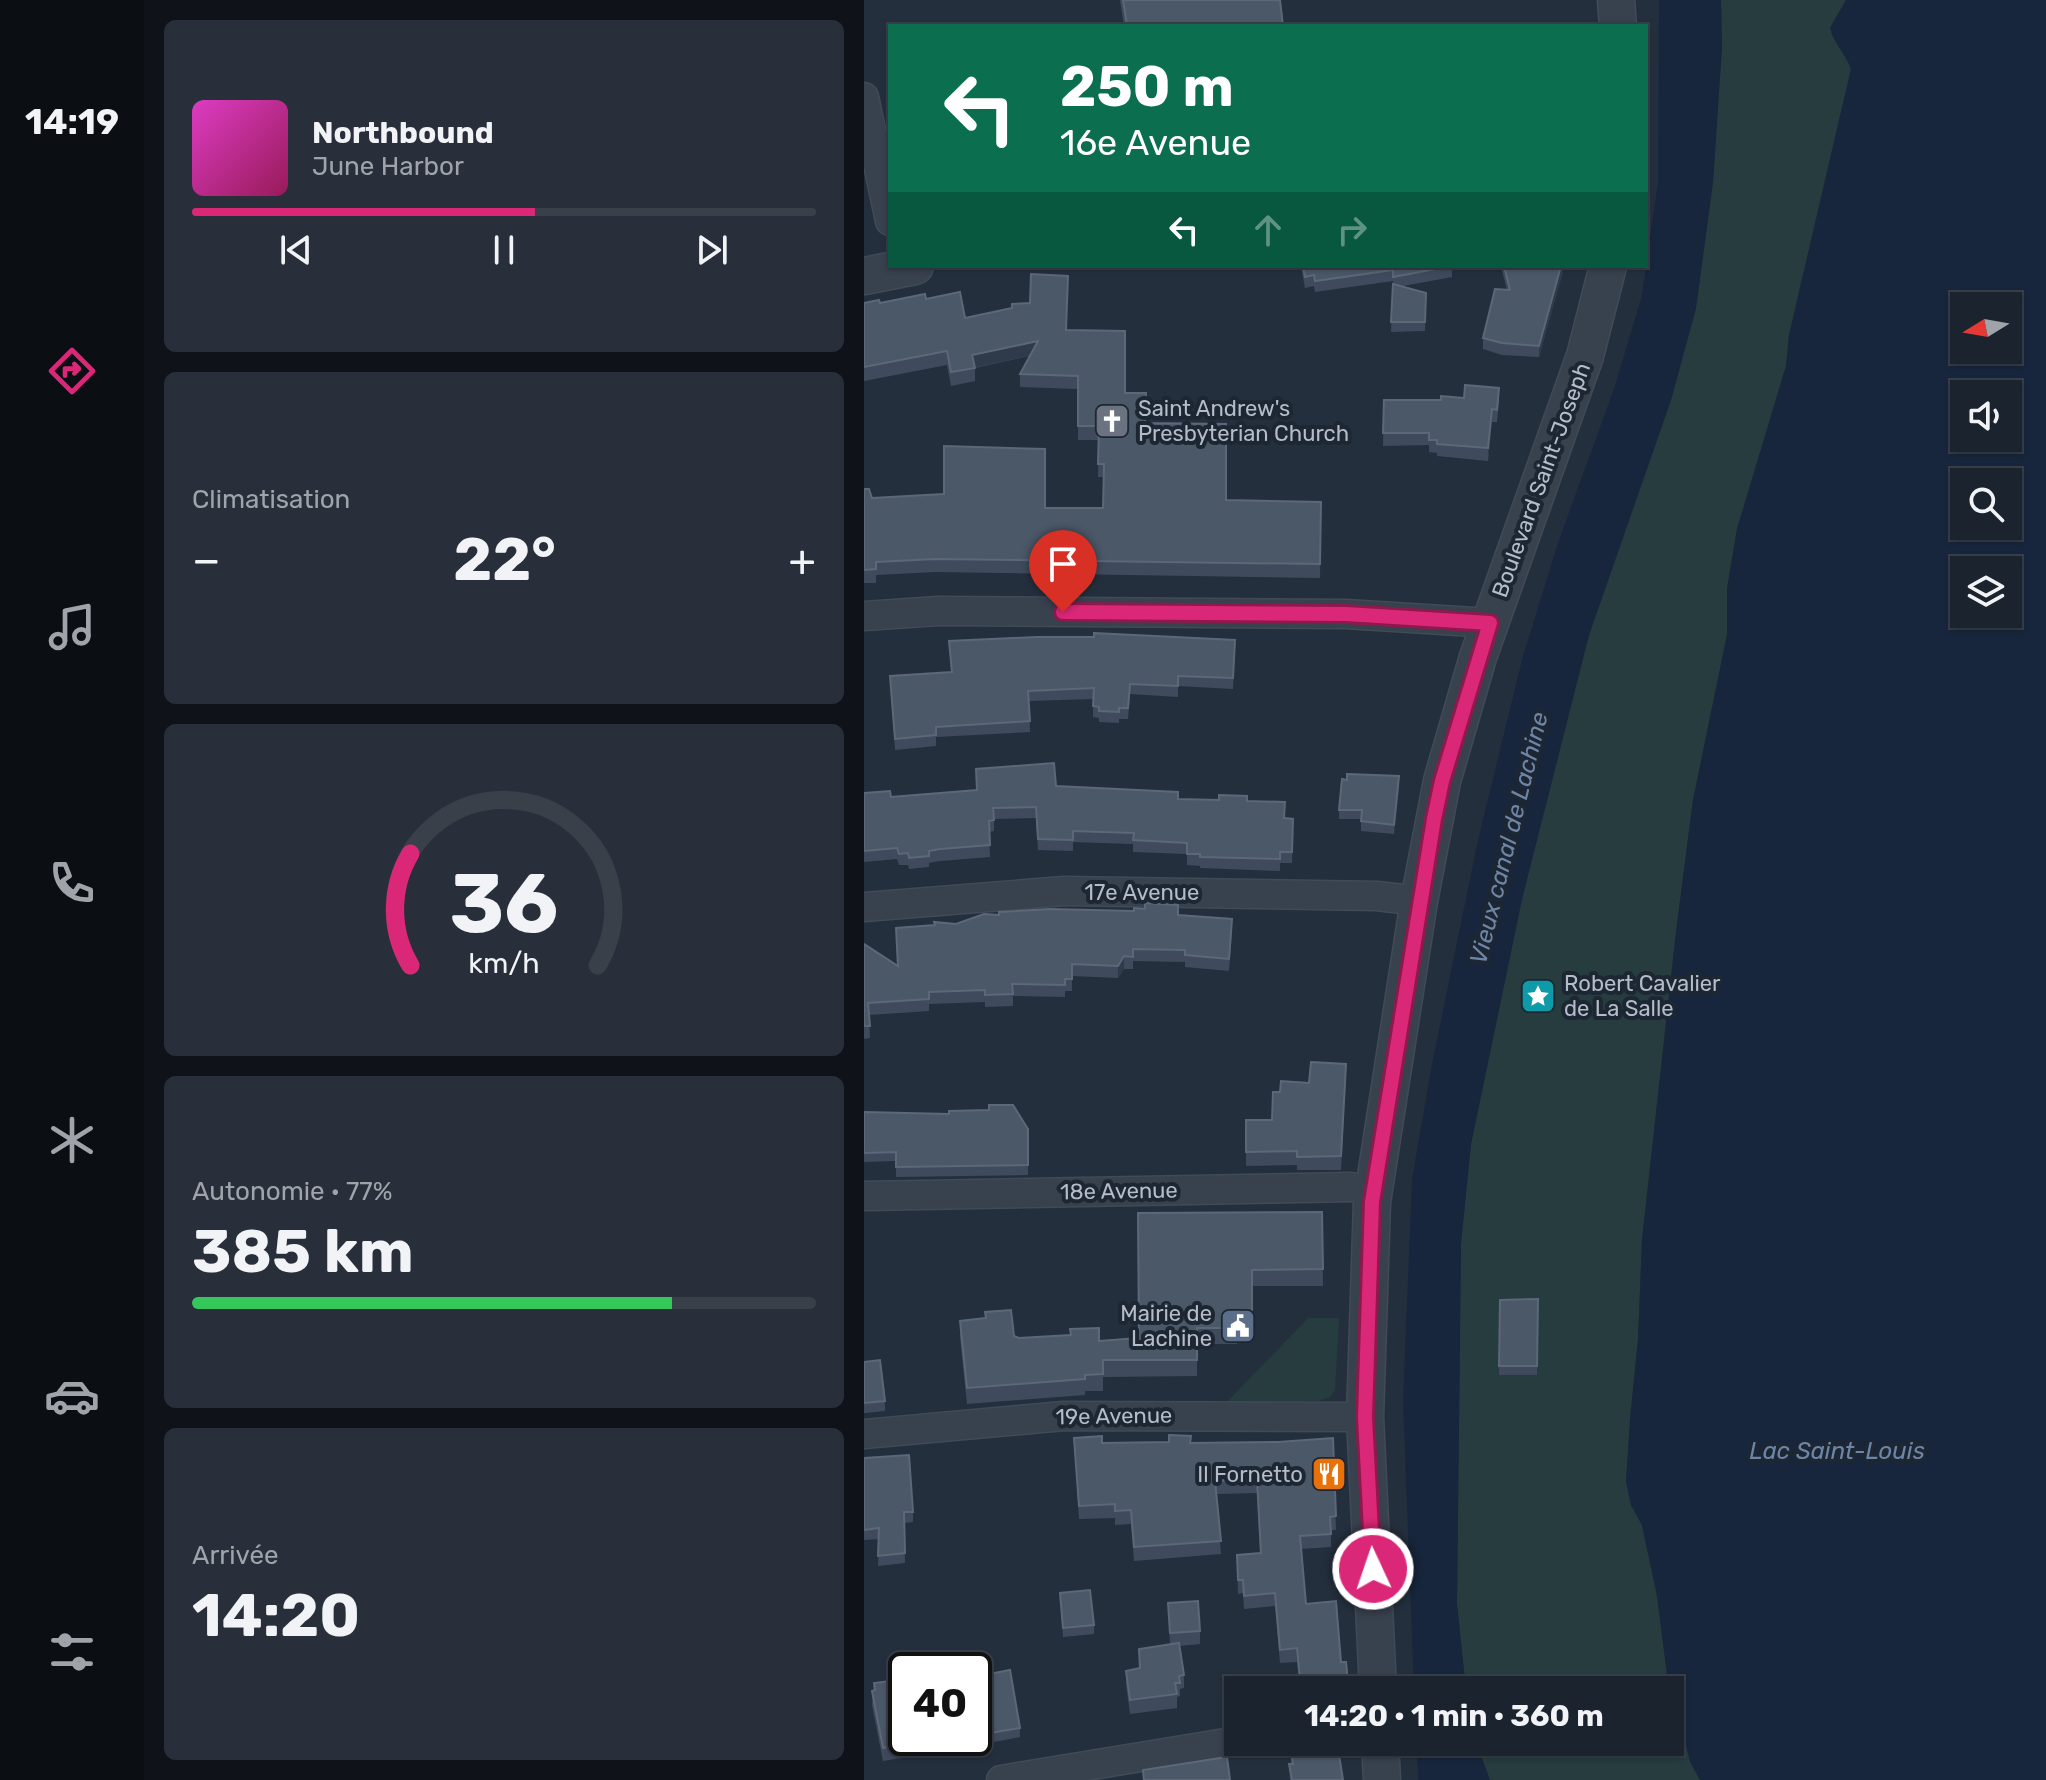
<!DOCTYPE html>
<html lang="fr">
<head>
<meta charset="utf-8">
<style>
	:root { --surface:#1b232e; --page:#282f3a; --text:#f1f3f6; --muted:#a0a4aa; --line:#39404a; --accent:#db2777 }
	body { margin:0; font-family:Rubik,sans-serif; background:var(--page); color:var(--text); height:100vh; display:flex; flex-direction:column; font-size:30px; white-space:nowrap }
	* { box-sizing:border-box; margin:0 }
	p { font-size:26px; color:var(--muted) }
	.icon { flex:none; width:44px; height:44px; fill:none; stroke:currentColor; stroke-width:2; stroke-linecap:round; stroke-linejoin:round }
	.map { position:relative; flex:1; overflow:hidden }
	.sheet { display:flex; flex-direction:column; gap:20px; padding:20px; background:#0f1319; width:720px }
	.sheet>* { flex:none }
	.banner { position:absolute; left:24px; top:24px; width:760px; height:244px; border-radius:0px; box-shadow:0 2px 6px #0004,0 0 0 2px var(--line); background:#0b6e4f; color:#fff; overflow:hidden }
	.needle { width:52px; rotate:259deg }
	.controls { position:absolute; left:1086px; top:292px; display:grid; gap:16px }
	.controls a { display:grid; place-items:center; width:72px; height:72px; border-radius:0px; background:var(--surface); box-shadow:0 2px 6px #0004,0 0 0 2px var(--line); font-size:40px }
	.speed { position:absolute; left:24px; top:1652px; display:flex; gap:16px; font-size:40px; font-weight:700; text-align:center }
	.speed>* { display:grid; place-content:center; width:104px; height:104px; border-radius:50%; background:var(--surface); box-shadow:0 2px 6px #0004,0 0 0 2px var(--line); line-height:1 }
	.speed .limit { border:4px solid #111; border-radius:12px; background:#fff; color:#111 }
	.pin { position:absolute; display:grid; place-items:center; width:68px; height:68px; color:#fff; margin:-82px -34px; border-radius:50% 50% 50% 0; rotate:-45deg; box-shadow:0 0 8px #0007 }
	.pin .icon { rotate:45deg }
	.me { position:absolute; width:88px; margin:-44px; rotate:357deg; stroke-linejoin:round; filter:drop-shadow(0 0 6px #0008) }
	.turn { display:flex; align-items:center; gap:28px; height:168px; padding:0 40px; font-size:36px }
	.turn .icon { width:104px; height:104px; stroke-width:2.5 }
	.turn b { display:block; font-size:56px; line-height:68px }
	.lanes { display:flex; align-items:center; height:76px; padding:0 40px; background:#0003; justify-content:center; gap:40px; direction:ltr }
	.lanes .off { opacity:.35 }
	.big { font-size:60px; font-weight:700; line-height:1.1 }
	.sheet .widget { flex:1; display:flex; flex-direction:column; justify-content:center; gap:12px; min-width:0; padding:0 28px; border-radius:12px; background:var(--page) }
	.sheet .dial { align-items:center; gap:0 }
	.dial svg { height:208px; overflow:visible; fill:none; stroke:var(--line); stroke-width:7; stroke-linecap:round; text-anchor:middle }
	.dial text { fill:var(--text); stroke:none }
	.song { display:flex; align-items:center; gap:24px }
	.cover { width:96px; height:96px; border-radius:12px; background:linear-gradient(135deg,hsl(310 70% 55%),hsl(330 70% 35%)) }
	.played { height:8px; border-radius:4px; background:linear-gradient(90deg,var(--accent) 55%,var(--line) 55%) }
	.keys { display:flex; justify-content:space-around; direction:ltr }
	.heat { display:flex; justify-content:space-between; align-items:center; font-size:44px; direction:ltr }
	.charge { height:12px; border-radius:6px; background:linear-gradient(90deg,#34c759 77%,var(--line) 0) }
	.trip { position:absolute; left:360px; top:1676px; width:460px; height:80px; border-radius:0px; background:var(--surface); box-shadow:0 2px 6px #0004,0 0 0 2px var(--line); font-weight:700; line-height:80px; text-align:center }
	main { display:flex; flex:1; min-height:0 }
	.menu { display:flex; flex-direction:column; width:144px; justify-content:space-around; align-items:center; background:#0b0e12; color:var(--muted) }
	.menu .icon { width:56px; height:56px }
	.menu .on { color:var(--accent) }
	.menu b { font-size:36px; color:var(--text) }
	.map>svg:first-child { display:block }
	.green { fill:#263c3f }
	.water { fill:#17263c; fill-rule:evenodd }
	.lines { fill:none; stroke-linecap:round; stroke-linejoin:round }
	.minor-casing { stroke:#414a57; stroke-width:31 }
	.tertiary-casing { stroke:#414a57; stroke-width:39 }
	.minor { stroke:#38414e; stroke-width:28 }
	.tertiary { stroke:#38414e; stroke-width:36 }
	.wall { fill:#3f4b5c }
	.shaded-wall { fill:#2f3b4b }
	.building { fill:#4b5868; stroke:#5c6777; stroke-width:2 }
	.route-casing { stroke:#8e194d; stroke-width:20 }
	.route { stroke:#db2777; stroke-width:14 }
	.labels { text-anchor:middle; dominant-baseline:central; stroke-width:8; stroke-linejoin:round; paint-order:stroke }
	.poi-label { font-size:22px; fill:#b4bcc9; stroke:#1d2633; text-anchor:start }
	.street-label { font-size:22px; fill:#b4bcc9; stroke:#1d2633 }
	.water-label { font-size:24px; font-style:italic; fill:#6d86a8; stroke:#1d2633 }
</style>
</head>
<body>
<main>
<nav class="menu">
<b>14:19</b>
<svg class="icon on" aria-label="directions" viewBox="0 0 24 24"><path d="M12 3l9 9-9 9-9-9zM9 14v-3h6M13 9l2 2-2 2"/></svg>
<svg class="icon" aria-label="music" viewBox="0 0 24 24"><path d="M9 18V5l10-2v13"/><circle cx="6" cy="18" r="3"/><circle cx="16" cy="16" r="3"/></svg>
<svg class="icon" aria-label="phone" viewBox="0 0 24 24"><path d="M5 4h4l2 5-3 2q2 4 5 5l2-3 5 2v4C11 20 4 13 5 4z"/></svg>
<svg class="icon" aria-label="climate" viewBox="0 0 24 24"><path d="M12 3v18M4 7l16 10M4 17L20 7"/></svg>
<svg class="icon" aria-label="car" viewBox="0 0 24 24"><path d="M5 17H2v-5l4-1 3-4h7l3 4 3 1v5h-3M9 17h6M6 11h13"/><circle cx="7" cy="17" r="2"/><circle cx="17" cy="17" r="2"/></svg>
<svg class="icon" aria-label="filters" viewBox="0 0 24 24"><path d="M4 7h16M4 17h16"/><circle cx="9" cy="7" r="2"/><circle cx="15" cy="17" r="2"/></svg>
</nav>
<section class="sheet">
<div class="widget">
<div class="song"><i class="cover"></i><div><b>Northbound</b><p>June Harbor</p></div></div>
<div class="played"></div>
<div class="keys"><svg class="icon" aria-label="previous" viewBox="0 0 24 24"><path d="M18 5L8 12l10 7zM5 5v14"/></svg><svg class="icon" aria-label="pause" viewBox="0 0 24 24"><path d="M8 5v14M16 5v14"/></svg><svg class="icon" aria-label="next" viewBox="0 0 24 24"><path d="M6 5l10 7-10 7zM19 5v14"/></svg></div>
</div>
<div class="widget"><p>Climatisation</p>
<div class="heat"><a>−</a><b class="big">22°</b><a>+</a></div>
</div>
<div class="widget dial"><svg viewBox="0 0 100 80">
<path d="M14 69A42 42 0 1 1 86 69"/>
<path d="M14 69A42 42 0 0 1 14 26" stroke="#db2777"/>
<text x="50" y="56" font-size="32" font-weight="700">36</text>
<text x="50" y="72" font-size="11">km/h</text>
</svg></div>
<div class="widget"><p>Autonomie · 77%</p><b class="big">385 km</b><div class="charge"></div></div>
<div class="widget"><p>Arrivée</p><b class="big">14:20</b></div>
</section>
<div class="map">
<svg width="1182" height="1780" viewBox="0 0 1182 1780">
	<rect width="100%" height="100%" fill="#242f3e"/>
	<g class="green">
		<polygon points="857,0 982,0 966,28 987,69 925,335 922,366 873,529 863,589 863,635 829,800 812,932 778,1240 774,1339 762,1481 767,1505 778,1525 793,1596 805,1690 602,1690 593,1604 597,1243 607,1144 658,899 725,635 807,400 832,308 849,182 858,47"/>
		<polygon points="444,1318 475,1318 471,1390 466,1397 454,1401 362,1403"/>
		<path d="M806,1694C819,1722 821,1753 836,1780H626L612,1742H806Z"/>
	</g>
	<g class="water">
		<polygon points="795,0 857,0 858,47 849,182 832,308 807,400 725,635 658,899 607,1144 597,1243 593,1604 602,1690 550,1690 539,1402 548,1179 568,1064 614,840 659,656 695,540 750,389 778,295 794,182"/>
		<path d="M982,0H1182V1780H836L826,1762L815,1714L805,1690L793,1596L778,1525L767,1505L762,1481L766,1418L774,1339L778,1240L812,932L829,800L863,635V589L873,529L922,366L925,335L987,69C982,53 970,45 966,28ZM1100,306H1144V350H1100ZM1100,394H1144V438H1100ZM1100,482H1144V526H1100ZM1100,570H1144V614H1100Z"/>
		<polygon points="553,1742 612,1742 626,1780 554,1780"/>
	</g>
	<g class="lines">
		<g class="minor-casing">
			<g id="minor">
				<polyline points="0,97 26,221"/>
				<polyline points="0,616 74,611 482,614 626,623"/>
				<polyline points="0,907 200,891 513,896 555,901"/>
				<polyline points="0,1196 487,1187 510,1190"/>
				<polyline points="0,1434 200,1416 501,1417"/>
				<polyline points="137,1780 374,1741"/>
			</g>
		</g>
		<g class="tertiary-casing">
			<g id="tertiary">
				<polyline points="752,0 754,26"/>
				<polyline points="0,276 51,266"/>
				<polyline points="514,1690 501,1417 508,1202 555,901 578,781 614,657 721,356 744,266"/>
				<polyline points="516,1742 518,1780"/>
			</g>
		</g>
		<use href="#minor" class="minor"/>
		<use href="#tertiary" class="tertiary"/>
	</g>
	<g class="wall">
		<polygon points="256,0 416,0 260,26"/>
		<polygon points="437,266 588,266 588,277 539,286 562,293 561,331 527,332 529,281 451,292 450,286 441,288"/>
		<polygon points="637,266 699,266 699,271 675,357 638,355 619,349 619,338 643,290"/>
		<polygon points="62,299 101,318 148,308 148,304 203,330 261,393 281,423 362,500 457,502 456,578 71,572 12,575 12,583 0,583 0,489 8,498 181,508 239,508 240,477 234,477 235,440 214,440 214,389 156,387 156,374 166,356 111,368 111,381 87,386 83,365 0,381 0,303"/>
		<polygon points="520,400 635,401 633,422 628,422 624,461 573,456 573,453 565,452 565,445 519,446"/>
		<polygon points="371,640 369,689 314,686 314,697 266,694 264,719 255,719 255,723 235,722 235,718 229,717 229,699 165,701 166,732 72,737 72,746 31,750 26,676 87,672 85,641"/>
		<polygon points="192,786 314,799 383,801 421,818 429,819 428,863 416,863 416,871 336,868 336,866 323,865 323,854 269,852 269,844 209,842 209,851 174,850 172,818 130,819 130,831 125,832 126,857 76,861 65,863 65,867 45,869 44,865 35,865 33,859 0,862 0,793 27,797"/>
		<polygon points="535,786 530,834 497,831 497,819 475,819 475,810"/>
		<polygon points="135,915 314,915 368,932 365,971 321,967 321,962 269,961 269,969 260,969 254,978 208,976 208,991 201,991 201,997 149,996 149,1006 121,1007 121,1002 65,1004 65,1011 5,1015 6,1038 0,1039 0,944 33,965 32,928 92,924"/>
		<polygon points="482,1078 477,1170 433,1170 433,1165 382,1166 382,1120 408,1120 416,1092 445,1083"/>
		<polygon points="0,1112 164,1129 164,1175 32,1177 32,1161 0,1162"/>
		<polygon points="458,1212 459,1286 388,1286 388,1326 373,1344 333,1344 333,1376 239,1377 239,1391 221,1391 221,1395 103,1404 96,1337 96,1321 121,1318 121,1312 150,1336 155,1338 235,1341 275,1338"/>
		<polygon points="674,1299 673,1375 635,1375 636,1300"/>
		<polygon points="0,1362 21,1401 21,1411 0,1413"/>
		<polygon points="210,1438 238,1443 414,1442 469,1438 472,1530 467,1530 467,1547 437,1549 442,1604 477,1662 484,1682 484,1690 436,1690 433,1662 416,1663 411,1606 380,1609 379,1593 374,1594 373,1555 396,1553 393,1493 352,1494 357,1554 270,1561 267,1524 251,1525 251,1518 215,1519"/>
		<polygon points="0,1458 49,1512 49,1522 40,1523 41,1563 14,1566 15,1539 0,1540"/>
		<polygon points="196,1593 230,1625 230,1634 199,1637"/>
		<polygon points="304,1603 336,1631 336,1644 315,1646 320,1675 320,1688 316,1689 316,1696 313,1697 313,1708 266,1714 262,1684 262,1671 275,1668 306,1644"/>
		<polygon points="115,1676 156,1728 156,1737 114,1745 110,1719 110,1689 116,1689"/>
		<polygon points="10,1683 74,1738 74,1752 19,1761 8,1705"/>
		<polygon points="426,1742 479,1780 426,1780 425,1764 427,1764"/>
	</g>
	<g class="shaded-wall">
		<polygon points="697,266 699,266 699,271 675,357 675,346"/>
		<polygon points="174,341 174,354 108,368 108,355"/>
		<polygon points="628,409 628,422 624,461 624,448"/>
		<polygon points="535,776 535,786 530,834 530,825"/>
		<polygon points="260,956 260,969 254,978 254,966"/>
		<polygon points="388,1310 388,1326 373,1344 373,1328"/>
	</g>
	<g class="building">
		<polygon points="259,0 416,0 419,26 259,26 263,25"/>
		<polygon points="439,266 587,266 529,277 529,270 451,281 450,275 441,277"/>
		<polygon points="640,266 697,266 675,346 638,343 619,338 631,289 646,290"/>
		<polygon points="167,274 204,276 202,330 261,331 261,393 282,393 281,423 362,424 362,500 457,502 456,564 71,559 12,562 12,569 0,570 0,489 5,489 8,498 80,494 80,446 181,449 181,508 239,508 240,464 234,464 235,426 214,426 214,376 156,374 174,341 108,355 111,368 87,372 83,351 0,367 0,303 15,300 16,303 61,294 62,299 96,292 101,318 148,308 148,304 166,303"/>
		<polygon points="529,284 562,293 561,322 527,322"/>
		<polygon points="601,385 635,388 633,410 628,409 624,448 573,444 573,440 565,440 565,433 519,433 520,400 577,400 577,396 600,398"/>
		<polygon points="230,633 371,640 369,678 314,676 314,686 266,684 264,708 255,708 255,712 235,711 235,707 229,706 230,688 164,691 166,721 72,727 72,735 31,739 26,676 88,672 85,641 173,637 230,637"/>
		<polygon points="190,763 192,786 314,792 314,799 355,800 355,795 383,796 383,801 421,802 420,818 429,819 428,852 416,852 416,859 336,857 336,854 323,854 323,843 269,840 270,833 209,831 209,840 174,839 172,807 129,808 130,820 125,821 126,845 76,849 65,851 65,856 45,858 44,853 35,854 33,848 0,851 0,793 26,791 27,797 113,790 112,769"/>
		<polygon points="483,774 535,776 530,825 497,821 498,810 475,810 478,779 483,780"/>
		<polygon points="281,903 314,905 314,915 368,919 365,959 321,955 321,950 269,949 269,957 260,956 254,966 208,964 208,979 201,979 201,985 148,984 149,994 121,995 121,990 65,992 65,999 4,1003 6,1026 0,1026 0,944 34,966 32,928 71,925 70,922 92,924 120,914 135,915 135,912 186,909 270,911 270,908 281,909"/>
		<polygon points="447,1062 482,1064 477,1156 433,1157 433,1151 382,1152 382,1120 408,1120 409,1092 416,1092 417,1081 445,1083"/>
		<polygon points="125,1105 149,1105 164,1129 164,1165 32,1167 32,1152 0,1153 0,1112 85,1114 85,1111 125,1110"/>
		<polygon points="458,1212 459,1269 388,1270 388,1310 373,1328 333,1328 333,1360 239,1360 239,1374 221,1375 221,1379 103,1388 96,1321 122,1318 121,1312 147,1310 150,1336 155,1338 207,1335 206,1329 235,1328 235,1341 275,1338 274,1213"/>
		<polygon points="674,1299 673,1366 635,1366 636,1300"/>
		<polygon points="16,1360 21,1401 0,1403 0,1362"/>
		<polygon points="305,1435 327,1436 326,1443 414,1442 469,1438 472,1516 466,1517 467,1534 436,1536 442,1604 472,1601 477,1662 482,1662 484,1682 479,1683 480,1690 440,1690 439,1679 436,1679 433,1648 416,1650 411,1593 380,1596 379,1580 374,1580 373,1555 397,1553 393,1480 351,1481 357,1541 270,1547 267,1510 251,1511 251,1504 215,1506 210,1438 238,1436 238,1443 305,1442"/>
		<polygon points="45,1455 49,1512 40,1512 41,1553 14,1556 15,1528 0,1530 0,1458"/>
		<polygon points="226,1590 230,1625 199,1628 196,1593"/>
		<polygon points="334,1601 336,1631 306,1633 304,1603"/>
		<polygon points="315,1643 320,1675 315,1676 316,1683 311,1683 313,1694 266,1700 262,1671 276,1668 275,1649"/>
		<polygon points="146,1670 156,1728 114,1735 110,1710 110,1689 117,1688 115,1676"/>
		<polygon points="42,1679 42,1738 73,1738 19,1748 8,1691 11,1690 10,1683"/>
		<polygon points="426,1742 473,1742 479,1780 428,1780 425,1764 429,1764"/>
		<polygon points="363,1757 366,1780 280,1780 279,1770"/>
	</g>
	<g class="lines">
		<g class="route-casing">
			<polyline id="route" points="199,612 482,614 626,623 578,781 570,819 508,1202 501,1417 509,1569"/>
		</g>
		<use href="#route" class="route"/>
	</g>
	<defs>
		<g id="church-square" transform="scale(1.8)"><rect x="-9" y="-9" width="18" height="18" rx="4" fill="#6b7280" stroke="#1d2633"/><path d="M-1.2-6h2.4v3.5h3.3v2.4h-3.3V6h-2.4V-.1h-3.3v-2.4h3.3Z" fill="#fff"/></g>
		<g id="sight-square" transform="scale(1.8)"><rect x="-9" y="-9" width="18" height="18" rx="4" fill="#0f9aa8" stroke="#1d2633"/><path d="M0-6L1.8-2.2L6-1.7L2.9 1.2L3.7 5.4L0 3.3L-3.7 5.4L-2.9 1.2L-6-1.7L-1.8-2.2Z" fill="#fff"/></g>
		<g id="civic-square" transform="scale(1.8)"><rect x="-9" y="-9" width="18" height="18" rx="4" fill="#5c6f8a" stroke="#1d2633"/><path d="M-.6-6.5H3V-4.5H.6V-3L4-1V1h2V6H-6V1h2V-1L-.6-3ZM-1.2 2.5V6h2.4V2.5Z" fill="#fff"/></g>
		<g id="restaurant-square" transform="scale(1.8)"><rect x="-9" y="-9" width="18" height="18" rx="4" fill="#e8710a" stroke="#1d2633"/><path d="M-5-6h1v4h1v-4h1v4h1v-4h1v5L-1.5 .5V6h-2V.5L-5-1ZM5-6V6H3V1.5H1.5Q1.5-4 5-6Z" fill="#fff"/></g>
	</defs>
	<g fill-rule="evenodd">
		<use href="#church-square" x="248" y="421"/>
		<use href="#sight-square" x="674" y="996"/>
		<use href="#civic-square" x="374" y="1326"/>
		<use href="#restaurant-square" x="465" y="1474"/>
	</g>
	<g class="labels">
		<g class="poi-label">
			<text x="274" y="408">Saint Andrew's<tspan x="274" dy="25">Presbyterian Church</tspan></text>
			<text x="700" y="983">Robert Cavalier<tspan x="700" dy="25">de La Salle</tspan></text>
			<text x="348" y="1313" text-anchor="end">Mairie de<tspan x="348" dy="25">Lachine</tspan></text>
			<text x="439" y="1474" text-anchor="end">Il Fornetto</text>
		</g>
		<g class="street-label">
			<text transform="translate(677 480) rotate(-70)">Boulevard Saint-Joseph</text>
			<text x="278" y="892">17e Avenue</text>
			<text transform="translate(255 1191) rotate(-1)">18e Avenue</text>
			<text transform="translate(250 1416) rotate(-1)">19e Avenue</text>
		</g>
		<g class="water-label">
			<text transform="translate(645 838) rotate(-76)">Vieux canal de Lachine</text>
			<text x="973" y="1451">Lac Saint-Louis</text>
		</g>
	</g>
</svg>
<div class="controls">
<a><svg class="needle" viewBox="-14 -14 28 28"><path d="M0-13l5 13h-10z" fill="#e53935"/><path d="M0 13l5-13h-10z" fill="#a0a4aa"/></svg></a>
<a><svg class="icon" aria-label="sound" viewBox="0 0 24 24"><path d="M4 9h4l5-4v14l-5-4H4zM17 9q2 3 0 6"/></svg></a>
<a><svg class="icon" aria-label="search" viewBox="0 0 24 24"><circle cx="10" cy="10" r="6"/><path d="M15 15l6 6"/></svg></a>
<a><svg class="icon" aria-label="layers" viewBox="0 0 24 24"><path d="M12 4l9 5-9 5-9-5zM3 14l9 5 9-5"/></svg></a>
</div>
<div class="speed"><div class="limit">40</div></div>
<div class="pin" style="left:199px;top:612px;background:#d93025"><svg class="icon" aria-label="arrive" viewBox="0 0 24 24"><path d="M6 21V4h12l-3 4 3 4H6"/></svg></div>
<svg class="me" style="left:509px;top:1569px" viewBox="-20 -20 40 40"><circle r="17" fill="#db2777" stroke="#fff" stroke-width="3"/><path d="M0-11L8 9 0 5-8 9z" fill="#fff"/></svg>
<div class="trip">14:20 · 1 min · 360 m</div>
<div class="banner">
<div class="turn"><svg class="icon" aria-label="left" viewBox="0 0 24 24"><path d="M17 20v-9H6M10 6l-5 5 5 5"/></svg><div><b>250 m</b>16e Avenue</div></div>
<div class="lanes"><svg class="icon" aria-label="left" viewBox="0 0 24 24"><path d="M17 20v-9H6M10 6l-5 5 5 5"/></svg><svg class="icon off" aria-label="ahead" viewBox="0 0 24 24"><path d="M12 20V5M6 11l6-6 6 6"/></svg><svg class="icon off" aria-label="right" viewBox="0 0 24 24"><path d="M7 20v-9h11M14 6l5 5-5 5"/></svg></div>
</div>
</div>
</main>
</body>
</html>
